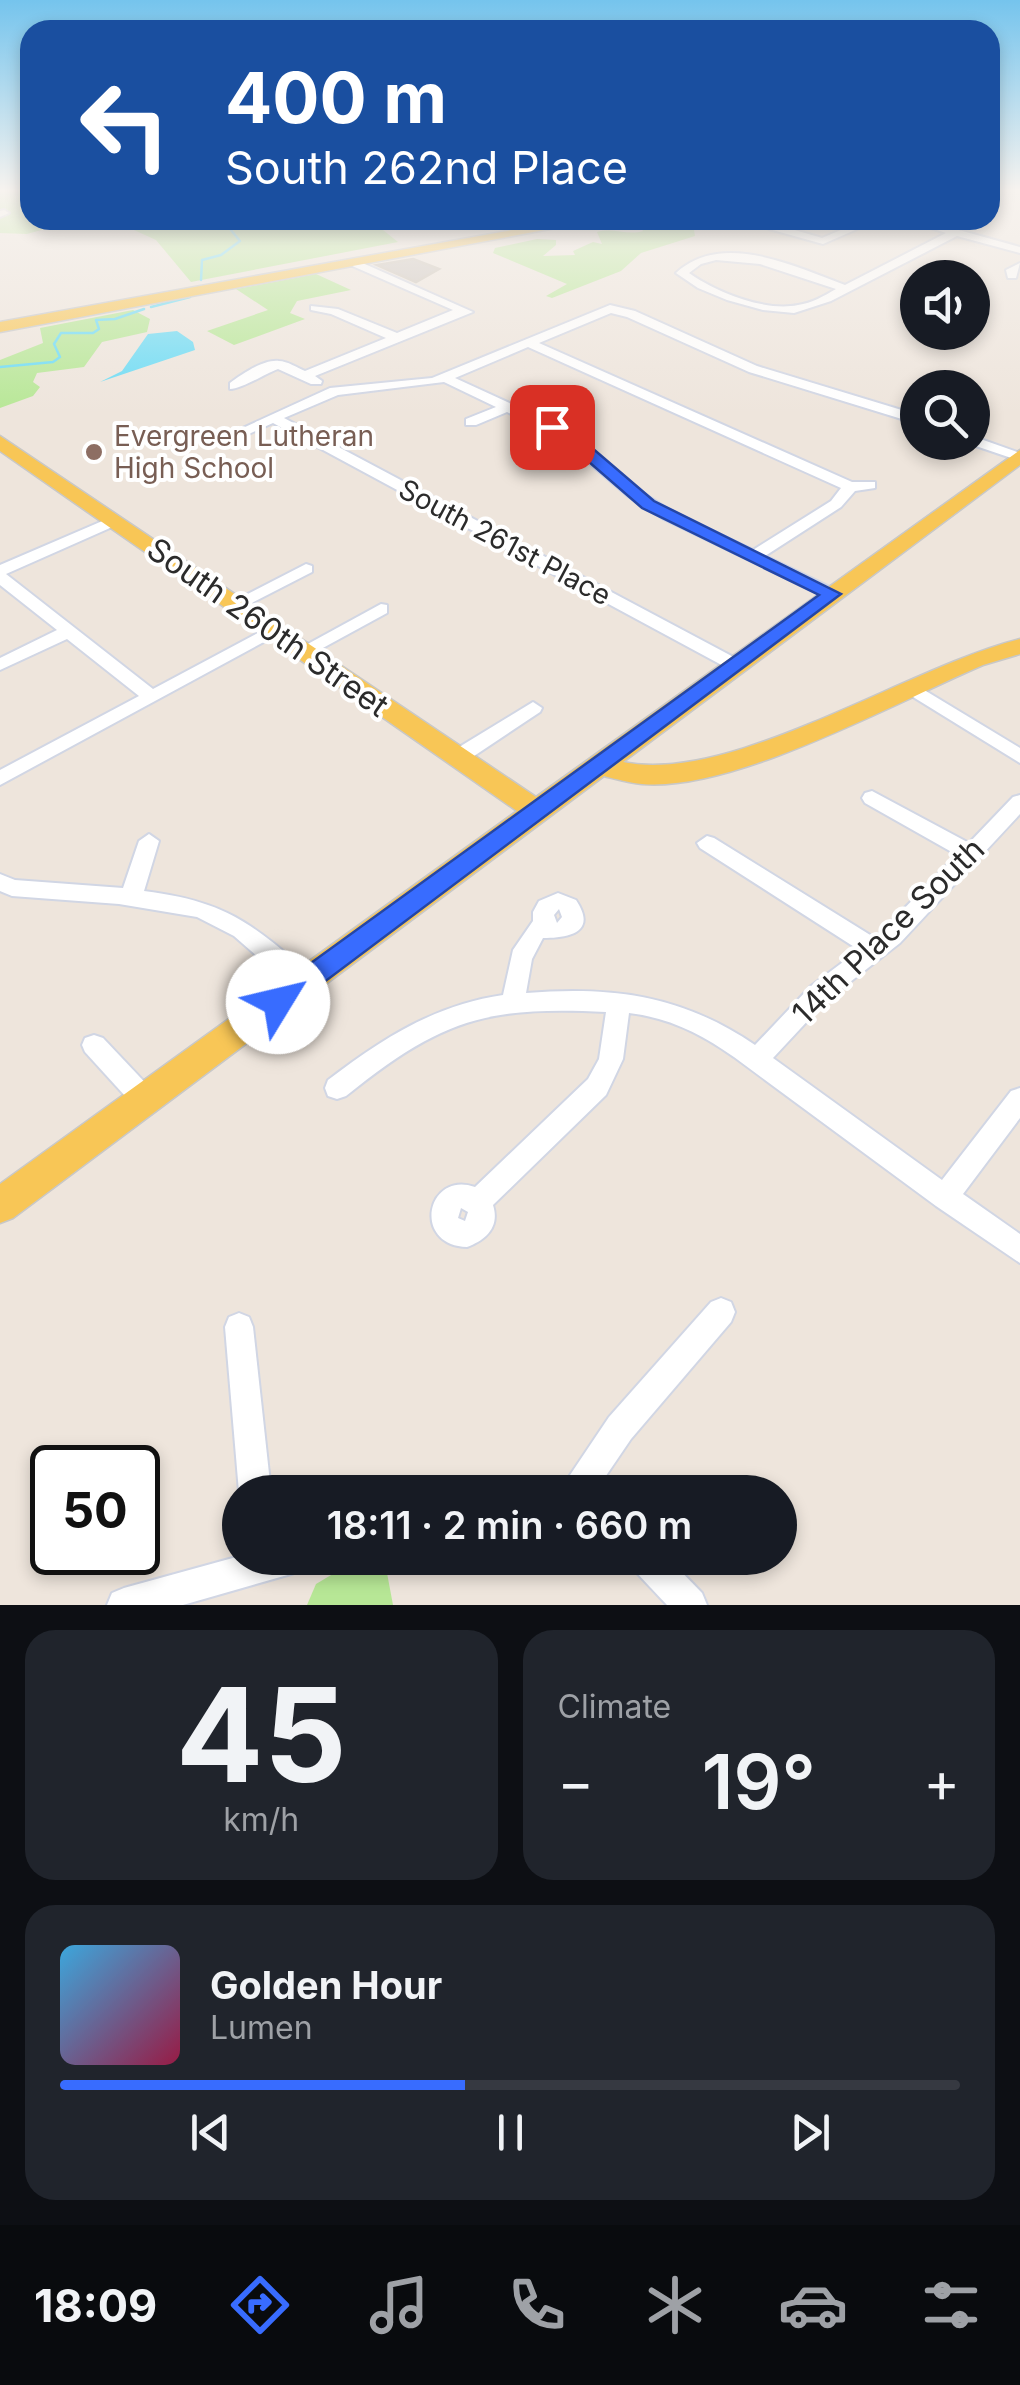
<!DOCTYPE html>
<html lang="en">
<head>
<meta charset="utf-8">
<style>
	:root { --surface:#171b24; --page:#20242c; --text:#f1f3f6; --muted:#9ea1a6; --line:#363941; --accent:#386cff }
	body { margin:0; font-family:Inter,sans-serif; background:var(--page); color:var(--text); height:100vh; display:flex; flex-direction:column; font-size:38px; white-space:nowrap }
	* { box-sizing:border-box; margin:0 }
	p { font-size:32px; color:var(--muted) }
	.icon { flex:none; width:55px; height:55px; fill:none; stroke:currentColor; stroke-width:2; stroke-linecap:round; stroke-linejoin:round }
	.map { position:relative; height:1605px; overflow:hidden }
	.panel { display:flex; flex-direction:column; gap:25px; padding:25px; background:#0d0f14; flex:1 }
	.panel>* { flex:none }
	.banner { position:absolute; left:20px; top:20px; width:980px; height:210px; border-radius:30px; box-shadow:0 5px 15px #0003; background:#1a4fa0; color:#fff; overflow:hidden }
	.controls { position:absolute; left:900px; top:260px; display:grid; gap:20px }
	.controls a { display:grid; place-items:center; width:90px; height:90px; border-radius:50%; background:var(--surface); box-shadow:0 5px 15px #0003; font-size:50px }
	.speed { position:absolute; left:30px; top:1445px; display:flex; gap:20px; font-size:50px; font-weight:700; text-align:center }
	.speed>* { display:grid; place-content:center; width:130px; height:130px; border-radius:50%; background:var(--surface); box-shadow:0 5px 15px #0003; line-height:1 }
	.speed .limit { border:5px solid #111; border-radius:15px; background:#fff; color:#111 }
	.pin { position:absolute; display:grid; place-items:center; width:85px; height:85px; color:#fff; margin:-42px; border-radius:20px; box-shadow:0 5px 15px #0006 }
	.me { position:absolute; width:110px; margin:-55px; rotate:54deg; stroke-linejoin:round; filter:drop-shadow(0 0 8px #0008) }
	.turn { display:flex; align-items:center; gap:35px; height:210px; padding:0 40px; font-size:45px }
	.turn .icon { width:130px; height:130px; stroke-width:2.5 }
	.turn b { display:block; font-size:70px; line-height:85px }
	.big { font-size:75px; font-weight:600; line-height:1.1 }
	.panel .widget { flex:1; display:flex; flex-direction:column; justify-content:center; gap:15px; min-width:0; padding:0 35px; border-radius:30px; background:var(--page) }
	.panel .dial { align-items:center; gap:0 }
	.dial b { font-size:130px; line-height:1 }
	.song { display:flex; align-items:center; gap:30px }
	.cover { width:120px; height:120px; border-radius:15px; background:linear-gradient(135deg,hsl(200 70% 55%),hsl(340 70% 35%)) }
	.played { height:10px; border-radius:5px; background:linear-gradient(90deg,var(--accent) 45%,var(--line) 45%) }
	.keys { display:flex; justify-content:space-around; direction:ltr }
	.heat { display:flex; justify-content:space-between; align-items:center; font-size:55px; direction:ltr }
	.panel .tiles { flex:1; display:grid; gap:25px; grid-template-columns:1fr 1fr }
	.widget:last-child { grid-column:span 2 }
	.trip { position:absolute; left:222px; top:1475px; width:575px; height:100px; border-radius:50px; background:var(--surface); box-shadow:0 5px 15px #0003; font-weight:600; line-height:100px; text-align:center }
	.menu { display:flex; height:160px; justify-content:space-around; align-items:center; background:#090b0e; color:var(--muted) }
	.menu .icon { width:70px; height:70px }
	.menu .selected { color:var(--accent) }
	.menu b { font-size:45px; color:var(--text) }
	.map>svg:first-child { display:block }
	.green { fill:#b7e796 }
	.water { fill:#69dbf5 }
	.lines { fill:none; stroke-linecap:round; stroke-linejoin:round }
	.stream { stroke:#69dbf5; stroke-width:2.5 }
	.building { fill:#c9c2bc; stroke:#c9c1b6; stroke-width:2.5 }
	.minor-casing { stroke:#d1d6e4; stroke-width:4 }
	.major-casing { stroke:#c8c8c8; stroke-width:3 }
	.minor { fill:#fff; fill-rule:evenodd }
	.major { fill:#f8c656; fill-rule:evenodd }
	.route { fill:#386cff; stroke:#2446a6; stroke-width:2.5 }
	.education-dot { fill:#8d6e63; stroke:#fff; stroke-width:4 }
	.labels { text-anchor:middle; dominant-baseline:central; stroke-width:8; stroke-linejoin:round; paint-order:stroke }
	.far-education-label { font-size:28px; fill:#785e54; stroke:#fff; text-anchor:start }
	.far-street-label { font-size:28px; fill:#2b2b2b; stroke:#fff }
	.street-label { font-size:32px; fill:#2b2b2b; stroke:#fff }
</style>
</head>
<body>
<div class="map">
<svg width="1020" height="1605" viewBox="0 0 1020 1605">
	<rect width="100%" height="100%" fill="#eee5dc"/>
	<g class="green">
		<polygon points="0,189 30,189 30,220 77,220 27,234 0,233"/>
		<polygon points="112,220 391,220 378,226 398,242 191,282 156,240"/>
		<path d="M647,220H662L694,230L695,236L641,253L621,271L552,298L546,296L567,284L493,253L495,248L537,239L556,240V245L543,256L575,255L573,251L593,242L602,244L597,232C613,227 627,236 643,231L638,224Z"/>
		<polygon points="316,274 351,290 297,301 290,313 305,319 234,345 207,331 268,310 236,289"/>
		<polygon points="133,310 150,319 147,332 102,342 84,367 37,373 33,382 40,387 33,396 0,408 0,360 43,343 40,328"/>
		<polygon points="353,1562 374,1562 387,1573 393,1605 307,1605 316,1584"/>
	</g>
	<polygon class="water" points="177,331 193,342 195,350 100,382 122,371 148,334"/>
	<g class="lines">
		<g class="stream">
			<polyline points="201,280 202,260 221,255 240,241 226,224 228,220"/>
			<polyline points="151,307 190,297"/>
			<polyline points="0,367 53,362 60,357 54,344 61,333 93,333 99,329 96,320 115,319 144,309"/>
		</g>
	</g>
	<polygon class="building" points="413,259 439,269 416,282 377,265"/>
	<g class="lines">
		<g class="minor-casing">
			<g id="minor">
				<polygon points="0,211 4,210 9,213 0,217"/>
				<polygon points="776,220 787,220 781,226 822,238 864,220 878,220 823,244 769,229"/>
				<path d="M907,220H923L1020,247V253L957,236L831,301L794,313L763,310L727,300L698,288L676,273C722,230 796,267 845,285L946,233ZM716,260L760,264L836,289C824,296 812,303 798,305C765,312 716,292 689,273L701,264Z"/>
				<path d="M350,261H358L473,312L315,376L322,381L321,384H311L278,369C265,374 241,389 230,389V383C242,374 264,359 279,361C287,361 298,368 305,371L386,338L331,314L311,310V306L338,309L397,333L453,310L350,265Z"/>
				<polygon points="1020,263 1016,278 1008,278 1006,270"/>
				<path d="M610,305L635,311L757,366L918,415V424L749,372L627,317L611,313L539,343L852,482H875V488L855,491L841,507L765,556L838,591V597H826L664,519L628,496L588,462L550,468V462L580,455L558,436L507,412L476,425H466V419L496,407L444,382L338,395L284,418L741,661L744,665L741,669H729L273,423L233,441L221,438L330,388L432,378ZM528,347L841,488L831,501L753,550L674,513L638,490L568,430L455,378Z"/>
				<polygon points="972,436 1020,453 1020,461 967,443 972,442"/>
				<polygon points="114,516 119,518 119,524 6,574 153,689 269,627 281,627 284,631 0,785 0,770 139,696 67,639 0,670 0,658 57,630 0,585 0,565"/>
				<polygon points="306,564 312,566 312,572 242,608 236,609 228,604"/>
				<polygon points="381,604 387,605 387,613 310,655 298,655 295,651"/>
				<polygon points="911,682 1020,748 1020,763 905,692 902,688 905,684"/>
				<polygon points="533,702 542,708 540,712 465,762 451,762 448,757 451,752"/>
				<path d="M872,791L969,843L1013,797L1020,795V814L900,943L827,1000L773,1058L942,1180L1011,1091L1020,1088V1118L963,1194L1020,1234V1263L936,1206L734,1057C701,1034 670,1018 629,1013L623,1059L606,1095L493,1205C500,1227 486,1240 467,1247C411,1245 427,1170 475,1187L588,1079L599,1059L606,1012C484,1006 441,1020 346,1096L337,1099L328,1096L325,1088L328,1080C382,1039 434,1005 503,995L513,950L533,921V912L539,901L558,893L576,900C598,933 568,938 543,938L532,959L526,993C612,986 682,995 755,1045L811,986L859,950L700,848L697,843L707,836L714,838L875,938L957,855L865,803L862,798L865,793ZM559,909L562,917L557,923L554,915ZM461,1208L468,1212L465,1221L458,1218Z"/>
				<path d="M149,834L159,841L144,891C225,901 252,923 312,976L316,983L312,990L304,992L296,990L234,936L197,917L119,904L12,896L0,891V874L15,880L123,888L139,841Z"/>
				<polygon points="94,1035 103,1038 154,1092 158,1100 154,1108 145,1111 136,1108 85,1052 82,1045 85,1038"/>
				<polygon points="721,1298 731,1302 735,1312 731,1322 631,1439 595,1492 561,1492 566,1481 609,1417 711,1302"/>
				<polygon points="239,1313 249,1317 253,1327 271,1492 239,1492 225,1327 229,1317"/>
				<polygon points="240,1556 307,1558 303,1570 291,1574 183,1605 107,1605 112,1593 124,1588"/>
				<polygon points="630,1558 668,1558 702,1593 707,1605 667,1605 634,1570"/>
			</g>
		</g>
		<g class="major-casing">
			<g id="major">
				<polygon points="568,220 598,220 0,332 0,322"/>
				<path d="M0,436L536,797L1020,450V465L623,762C731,785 908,667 1020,639V654L983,665C896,702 734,792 642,784C630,783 616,779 604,776L13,1218L0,1223V1184L517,811L0,451Z"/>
			</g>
		</g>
		<use href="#minor" class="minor"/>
		<use href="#major" class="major"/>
	</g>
	<linearGradient id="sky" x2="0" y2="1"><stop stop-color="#75c4ed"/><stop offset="0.46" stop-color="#f7f3ef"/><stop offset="1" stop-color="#f7f3ef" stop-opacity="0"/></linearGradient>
	<rect width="1020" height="414" fill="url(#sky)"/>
	<polygon class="route" points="546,424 558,424 577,435 654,501 841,594 287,1010 278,1013 268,1010 264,1002 268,994 819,595 642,508 566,442 546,430"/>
	<circle class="education-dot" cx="94" cy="452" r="10"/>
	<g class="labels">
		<g class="far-education-label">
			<text x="114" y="436">Evergreen Lutheran<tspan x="114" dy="32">High School</tspan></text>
		</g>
		<g class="far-street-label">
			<text transform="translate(505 542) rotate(28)">South 261st Place</text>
		</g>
		<g class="street-label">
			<text transform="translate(268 627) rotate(35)">South 260th Street</text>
			<text transform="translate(888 931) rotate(-44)">14th Place South</text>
		</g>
	</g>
</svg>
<div class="controls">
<a><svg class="icon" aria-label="sound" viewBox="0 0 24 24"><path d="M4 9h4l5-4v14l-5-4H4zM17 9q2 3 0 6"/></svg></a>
<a><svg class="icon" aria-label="search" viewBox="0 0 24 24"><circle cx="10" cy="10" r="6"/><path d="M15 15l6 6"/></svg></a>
</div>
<div class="speed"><div class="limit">50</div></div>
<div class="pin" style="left:552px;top:427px;background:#d93025"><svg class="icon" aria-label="arrive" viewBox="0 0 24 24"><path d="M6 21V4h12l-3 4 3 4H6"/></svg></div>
<svg class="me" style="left:278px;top:1002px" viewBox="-20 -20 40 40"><circle r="19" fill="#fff"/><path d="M0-13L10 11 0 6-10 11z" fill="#386cff"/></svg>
<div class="trip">18:11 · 2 min · 660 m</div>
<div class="banner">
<div class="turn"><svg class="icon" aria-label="left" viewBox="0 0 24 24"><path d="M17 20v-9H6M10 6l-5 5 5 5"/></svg><div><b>400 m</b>South 262nd Place</div></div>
</div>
</div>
<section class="panel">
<div class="tiles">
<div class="widget dial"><b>45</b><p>km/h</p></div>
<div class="widget"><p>Climate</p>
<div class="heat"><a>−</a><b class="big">19°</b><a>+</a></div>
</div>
<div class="widget">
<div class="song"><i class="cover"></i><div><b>Golden Hour</b><p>Lumen</p></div></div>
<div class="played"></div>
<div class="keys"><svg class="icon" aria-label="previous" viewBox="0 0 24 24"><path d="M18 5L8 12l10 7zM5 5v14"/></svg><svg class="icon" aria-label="pause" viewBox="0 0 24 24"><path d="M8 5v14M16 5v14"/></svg><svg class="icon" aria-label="next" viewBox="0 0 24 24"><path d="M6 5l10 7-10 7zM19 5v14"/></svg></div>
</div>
</div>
</section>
<nav class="menu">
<b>18:09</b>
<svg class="icon selected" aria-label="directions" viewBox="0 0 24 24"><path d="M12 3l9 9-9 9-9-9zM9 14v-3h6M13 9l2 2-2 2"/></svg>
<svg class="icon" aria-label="music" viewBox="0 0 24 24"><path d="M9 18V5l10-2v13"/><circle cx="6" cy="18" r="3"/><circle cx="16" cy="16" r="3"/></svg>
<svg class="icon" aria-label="phone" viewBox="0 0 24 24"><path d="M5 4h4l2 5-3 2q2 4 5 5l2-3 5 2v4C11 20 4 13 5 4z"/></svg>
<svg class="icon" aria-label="climate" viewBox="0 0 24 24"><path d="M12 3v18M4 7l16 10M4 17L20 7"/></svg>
<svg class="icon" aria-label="car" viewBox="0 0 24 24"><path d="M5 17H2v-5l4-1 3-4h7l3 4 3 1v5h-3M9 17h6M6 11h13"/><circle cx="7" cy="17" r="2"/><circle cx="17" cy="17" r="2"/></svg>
<svg class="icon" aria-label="filters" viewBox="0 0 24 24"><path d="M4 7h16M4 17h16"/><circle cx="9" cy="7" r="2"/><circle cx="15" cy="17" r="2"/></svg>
</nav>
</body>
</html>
